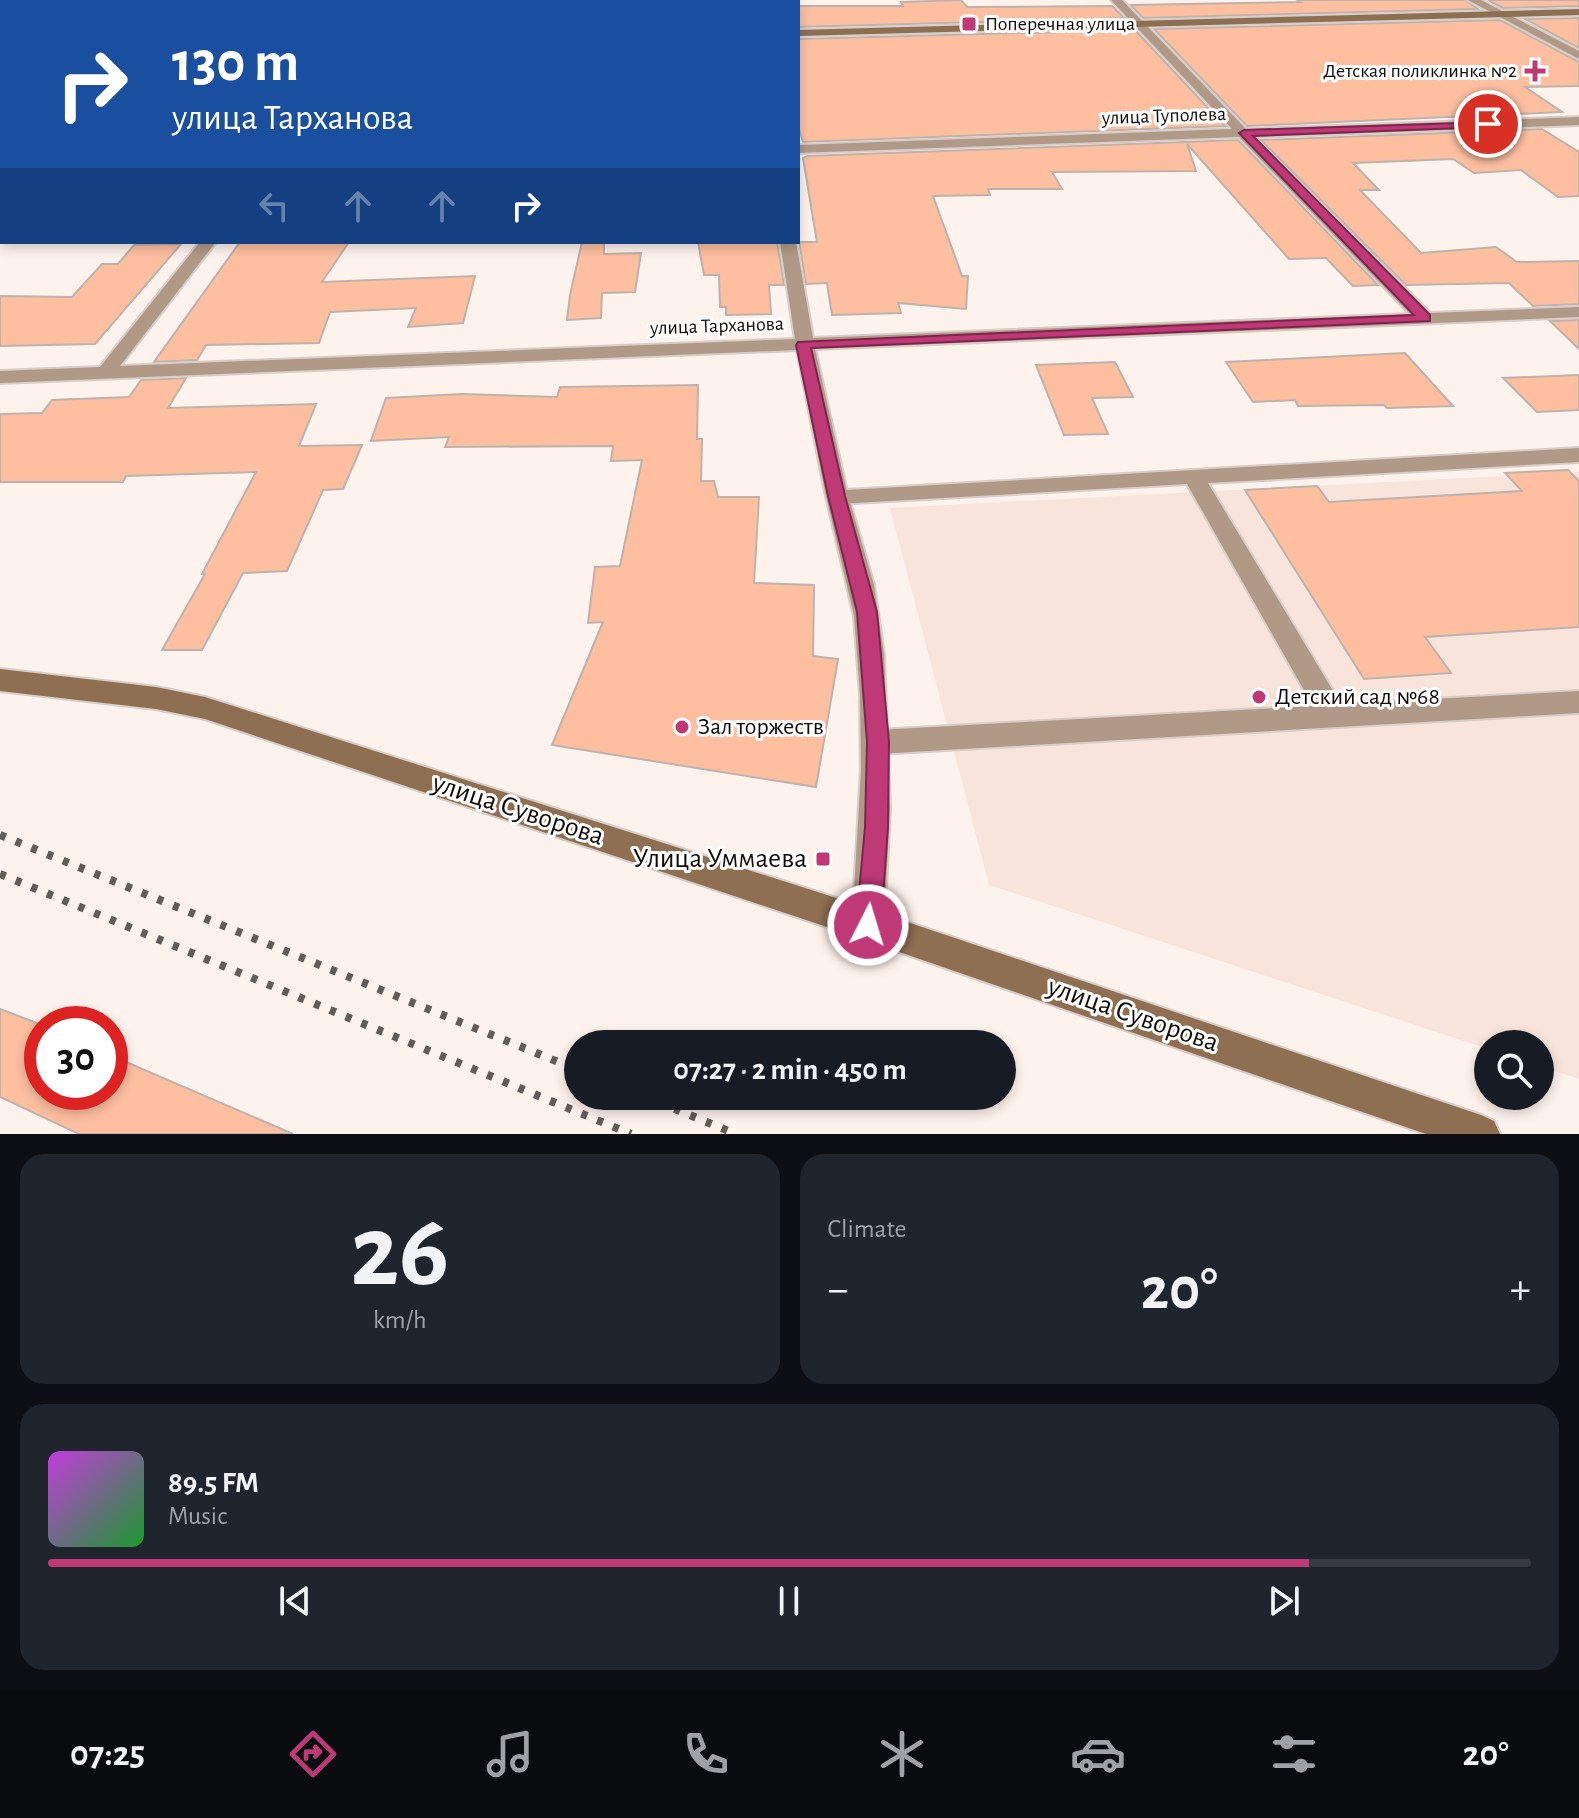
<!DOCTYPE html>
<html lang="en">
<head>
<meta charset="utf-8">
<style>
	:root { --surface:#171b24; --page:#20242c; --text:#f1f3f6; --muted:#9ea1a6; --line:#363941; --accent:#c03977 }
	body { margin:0; font-family:"Alegreya Sans",sans-serif; background:var(--page); color:var(--text); height:100vh; display:flex; flex-direction:column; font-size:30px; white-space:nowrap }
	* { box-sizing:border-box; margin:0 }
	p { font-size:26px; color:var(--muted) }
	.icon { flex:none; width:44px; height:44px; fill:none; stroke:currentColor; stroke-width:2; stroke-linecap:round; stroke-linejoin:round }
	.map { position:relative; height:1134px; overflow:hidden }
	.sheet { display:flex; flex-direction:column; gap:20px; padding:20px; background:#0d0f14; flex:1 }
	.sheet>* { flex:none }
	.guide { position:absolute; left:0px; top:0px; width:800px; height:244px; box-shadow:0 4px 12px #0003; background:#1a4fa0; color:#fff; overflow:hidden }
	.controls { position:absolute; left:1474px; top:1030px; display:grid; gap:16px }
	.controls a { display:grid; place-items:center; width:80px; height:80px; border-radius:50%; background:var(--surface); box-shadow:0 4px 12px #0003; font-size:40px }
	.speed { position:absolute; left:24px; top:1006px; display:flex; gap:16px; font-size:40px; font-weight:700; text-align:center }
	.speed>* { display:grid; place-content:center; width:104px; height:104px; border-radius:50%; background:var(--surface); box-shadow:0 4px 12px #0003; line-height:1 }
	.speed .limit { border:12px solid #d22; background:#fff; color:#111 }
	.pin { position:absolute; display:grid; place-items:center; width:68px; height:68px; color:#fff; margin:-34px; border:4px solid #fff; border-radius:50%; box-shadow:0 2px 8px #0007 }
	.me { position:absolute; width:88px; margin:-44px; rotate:5deg; stroke-linejoin:round; filter:drop-shadow(0 0 6px #0008) }
	.turn { display:flex; align-items:center; gap:28px; height:168px; padding:0 40px; font-size:36px }
	.turn .icon { width:104px; height:104px; stroke-width:2.5 }
	.turn b { display:block; font-size:56px; line-height:68px }
	.lanes { display:flex; align-items:center; height:76px; padding:0 40px; background:#0003; justify-content:center; gap:40px; direction:ltr }
	.lanes .off { opacity:.35 }
	.big { font-size:60px; font-weight:600; line-height:1.1 }
	.sheet .widget { flex:1; display:flex; flex-direction:column; justify-content:center; gap:12px; min-width:0; padding:0 28px; border-radius:24px; background:var(--page) }
	.sheet .dial { align-items:center; gap:0 }
	.dial b { font-size:104px; line-height:1 }
	.song { display:flex; align-items:center; gap:24px }
	.cover { width:96px; height:96px; border-radius:12px; background:linear-gradient(135deg,hsl(290 70% 55%),hsl(130 70% 35%)) }
	.played { height:8px; border-radius:4px; background:linear-gradient(90deg,var(--accent) 85%,var(--line) 85%) }
	.keys { display:flex; justify-content:space-around; direction:ltr }
	.heat { display:flex; justify-content:space-between; align-items:center; font-size:44px; direction:ltr }
	.sheet .tiles { flex:1; display:grid; gap:20px; grid-template-columns:1fr 1fr }
	.widget:last-child { grid-column:span 2 }
	.trip { position:absolute; left:564px; top:1030px; width:452px; height:80px; border-radius:40px; background:var(--surface); box-shadow:0 4px 12px #0003; font-weight:600; line-height:80px; text-align:center }
	.tabs { display:flex; height:128px; justify-content:space-around; align-items:center; background:#090b0e; color:var(--muted) }
	.tabs .icon { width:56px; height:56px }
	.tabs .active { color:var(--accent) }
	.tabs b { font-size:36px; color:var(--text) }
	.map>svg:first-child { display:block }
	.built { fill:#f8e4db }
	.building { fill:#febfa1; stroke:#bdb2ac; stroke-width:2 }
	.lines { fill:none; stroke-linecap:round; stroke-linejoin:round }
	.lane-casing { stroke:#d8cdc8; stroke-width:4 }
	.street-casing { stroke:#d8cdc8; stroke-width:4 }
	.secondary-casing { stroke:#d8cdc8; stroke-width:4 }
	.lane { fill:#b09a87; fill-rule:evenodd }
	.street { fill:#b09a87; fill-rule:evenodd }
	.secondary { fill:#8e6f52; fill-rule:evenodd }
	.rail { stroke:#625c58; stroke-width:8; stroke-dasharray:6 11; stroke-linecap:butt }
	.route { fill:#c03977; stroke:#7d254d; stroke-width:2 }
	.poi-dot { fill:#c03977; stroke:#fff; stroke-width:3 }
	.labels { text-anchor:middle; dominant-baseline:central; stroke-width:6; stroke-linejoin:round; paint-order:stroke }
	.far-poi-label { font-size:20px; fill:#100c0a; stroke:#fff; text-anchor:start }
	.far-street-label { font-size:20px; fill:#100c0a; stroke:#fff }
	.poi-label { font-size:24px; fill:#100c0a; stroke:#fff; text-anchor:start }
	.near-street-label { font-size:28px; fill:#100c0a; stroke:#fff }
	.near-poi-label { font-size:28px; fill:#100c0a; stroke:#fff; text-anchor:end }
</style>
</head>
<body>
<div class="map">
<svg width="1579" height="1134" viewBox="0 0 1579 1134">
	<rect width="100%" height="100%" fill="#fef2ec"/>
	<polygon class="built" points="1579,472 1579,1079 1540,1066 1540,1044 1488,1044 1488,1049 989,885 890,508"/>
	<g class="building">
		<polygon points="961,0 967,7 1112,6 1124,18 798,27 798,6 903,6 901,2"/>
		<polygon points="1297,0 1465,0 1478,9 1143,18 1131,5 1300,2"/>
		<polygon points="1488,0 1579,0 1579,6 1503,8"/>
		<polygon points="1579,18 1579,48 1525,19"/>
		<polygon points="1500,20 1579,62 1579,86 1525,87 1562,112 1247,126 1154,29"/>
		<polygon points="1135,30 1225,126 803,142 798,126 798,39"/>
		<polygon points="1542,129 1579,152 1579,196 1558,197 1521,170 1474,173 1453,159 1353,163 1379,190 1360,190 1421,253 1496,247 1517,262 1579,261 1579,304 1533,306 1509,283 1406,285 1261,140"/>
		<polygon points="1238,140 1378,285 1353,286 1326,258 1289,259 1187,144 1196,171 1052,172 1062,189 988,189 990,195 933,196 962,276 968,276 966,309 898,303 901,313 832,315 827,283 806,284 799,242 817,242 803,158 807,156"/>
		<polygon points="240,242 349,242 322,282 475,276 463,323 408,327 416,308 330,312 319,343 206,345 197,360 154,362"/>
		<polygon points="582,242 604,242 604,254 641,253 635,292 602,293 601,318 567,320 570,295"/>
		<polygon points="698,242 777,242 784,285 769,285 771,314 726,315 726,307 720,307 719,275 704,275"/>
		<polygon points="181,244 95,344 0,346 0,296 72,297 102,264 118,264 134,245"/>
		<polygon points="1579,320 1579,349 1550,321"/>
		<polygon points="1405,353 1453,406 1387,408 1384,405 1298,406 1295,400 1253,402 1226,362"/>
		<polygon points="1115,362 1133,397 1092,398 1108,434 1064,435 1036,365"/>
		<polygon points="1579,375 1579,410 1537,412 1503,378"/>
		<polygon points="186,378 168,408 316,404 299,446 362,445 343,489 323,490 287,571 243,573 202,650 162,650 205,574 202,574 256,472 126,476 123,482 0,482 0,414 42,413 52,400 129,397 141,380"/>
		<polygon points="698,385 697,439 702,439 701,481 714,481 718,497 759,497 754,583 814,585 813,656 838,659 816,787 552,745 603,622 588,623 595,567 620,566 642,460 611,461 613,446 445,447 449,437 371,441 386,398 462,394 557,397 560,387"/>
		<polygon points="1568,470 1579,481 1579,627 1425,637 1451,673 1364,679 1245,490 1317,486 1329,502 1522,491 1505,473"/>
		<polygon points="0,1009 42,1025 42,1092 110,1092 110,1055 293,1134 79,1134 0,1097"/>
	</g>
	<g class="lines">
		<g class="lane-casing">
			<polygon id="lane" points="1579,448 1579,462 1208,483 1341,704 1579,691 1579,713 878,754 868,751 864,742 868,733 878,730 1313,706 1187,484 837,504 829,501 826,496 829,491"/>
		</g>
		<g class="street-casing">
			<g id="street">
				<polygon points="388,0 399,0 387,2"/>
				<rect x="750" y="0" width="10" height="2"/>
				<polygon points="1111,0 1122,0 1246,129 1579,117 1579,125 1254,137 1430,313 1579,307 1579,317 815,349 847,492 874,585 884,655 890,809 884,925 880,937 868,941 856,937 852,925 861,770 860,694 854,616 825,492 797,350 0,383 0,371 100,367 200,242 216,242 120,366 795,339 780,242 796,242 813,338 1410,314 1239,137 798,153 798,145 1232,129"/>
				<polygon points="1468,0 1481,0 1579,51 1579,59"/>
				<rect x="0" y="167" width="2" height="8"/>
			</g>
		</g>
		<g class="secondary-casing">
			<g id="secondary">
				<polygon points="1579,9 1579,15 798,36 798,30"/>
				<rect x="0" y="49" width="2" height="6"/>
				<polygon points="0,669 156,687 205,697 824,894 1481,1115 1494,1121 1500,1134 1426,1134 824,926 205,719 156,709 0,691"/>
			</g>
		</g>
		<use href="#lane" class="lane"/>
		<use href="#street" class="street"/>
		<use href="#secondary" class="secondary"/>
		<g class="rail">
			<polyline points="0,835 578,1070"/>
			<polyline points="0,874 631,1134"/>
			<polyline points="643,1096 736,1134"/>
		</g>
	</g>
	<polygon class="route" points="1491,122 1488,127 1253,136 1430,315 1430,321 811,348 845,496 877,612 889,742 888,827 881,925 877,933 868,937 859,933 856,925 865,827 867,742 857,612 828,496 796,345 798,342 1414,315 1239,133 1244,130"/>
	<g class="poi-dot">
		<rect x="961" y="16" width="16" height="16" rx="4"/>
		<path d="M1531 59h8v8h8v8h-8v8h-8v-8h-8v-8h8z"/>
		<circle cx="1259" cy="697" r="8"/>
		<circle cx="682" cy="727" r="8"/>
		<rect x="815" y="851" width="16" height="16" rx="4"/>
	</g>
	<g class="labels">
		<g class="far-poi-label">
			<text x="985" y="24">Поперечная улица</text>
			<text x="1517" y="71" text-anchor="end">Детская поликлинка №2</text>
		</g>
		<g class="far-street-label">
			<text transform="translate(1164 116) rotate(-2)">улица Туполева</text>
			<text transform="translate(717 326) rotate(-2)">улица Тарханова</text>
		</g>
		<g class="poi-label">
			<text x="1275" y="697">Детский сад №68</text>
			<text x="698" y="727">Зал торжеств</text>
		</g>
		<g class="near-street-label">
			<text transform="translate(518 810) rotate(18)">улица Суворова</text>
			<text transform="translate(1133 1015) rotate(19)">улица Суворова</text>
		</g>
		<g class="near-poi-label">
			<text x="807" y="859">Улица Уммаева</text>
		</g>
	</g>
</svg>
<div class="controls">
<a><svg class="icon" aria-label="search" viewBox="0 0 24 24"><circle cx="10" cy="10" r="6"/><path d="M15 15l6 6"/></svg></a>
</div>
<div class="speed"><div class="limit">30</div></div>
<div class="pin" style="left:1488px;top:124px;background:#d93025"><svg class="icon" aria-label="arrive" viewBox="0 0 24 24"><path d="M6 21V4h12l-3 4 3 4H6"/></svg></div>
<svg class="me" style="left:868px;top:925px" viewBox="-20 -20 40 40"><circle r="17" fill="#c03977" stroke="#fff" stroke-width="3"/><path d="M0-11L8 9 0 5-8 9z" fill="#fff"/></svg>
<div class="trip">07:27 · 2 min · 450 m</div>
<div class="guide">
<div class="turn"><svg class="icon" aria-label="right" viewBox="0 0 24 24"><path d="M7 20v-9h11M14 6l5 5-5 5"/></svg><div><b>130 m</b>улица Тарханова</div></div>
<div class="lanes"><svg class="icon off" aria-label="left" viewBox="0 0 24 24"><path d="M17 20v-9H6M10 6l-5 5 5 5"/></svg><svg class="icon off" aria-label="ahead" viewBox="0 0 24 24"><path d="M12 20V5M6 11l6-6 6 6"/></svg><svg class="icon off" aria-label="ahead" viewBox="0 0 24 24"><path d="M12 20V5M6 11l6-6 6 6"/></svg><svg class="icon" aria-label="right" viewBox="0 0 24 24"><path d="M7 20v-9h11M14 6l5 5-5 5"/></svg></div>
</div>
</div>
<section class="sheet">
<div class="tiles">
<div class="widget dial"><b>26</b><p>km/h</p></div>
<div class="widget"><p>Climate</p>
<div class="heat"><a>−</a><b class="big">20°</b><a>+</a></div>
</div>
<div class="widget">
<div class="song"><i class="cover"></i><div><b>89.5 FM</b><p>Music</p></div></div>
<div class="played"></div>
<div class="keys"><svg class="icon" aria-label="previous" viewBox="0 0 24 24"><path d="M18 5L8 12l10 7zM5 5v14"/></svg><svg class="icon" aria-label="pause" viewBox="0 0 24 24"><path d="M8 5v14M16 5v14"/></svg><svg class="icon" aria-label="next" viewBox="0 0 24 24"><path d="M6 5l10 7-10 7zM19 5v14"/></svg></div>
</div>
</div>
</section>
<nav class="tabs">
<b>07:25</b>
<svg class="icon active" aria-label="directions" viewBox="0 0 24 24"><path d="M12 3l9 9-9 9-9-9zM9 14v-3h6M13 9l2 2-2 2"/></svg>
<svg class="icon" aria-label="music" viewBox="0 0 24 24"><path d="M9 18V5l10-2v13"/><circle cx="6" cy="18" r="3"/><circle cx="16" cy="16" r="3"/></svg>
<svg class="icon" aria-label="phone" viewBox="0 0 24 24"><path d="M5 4h4l2 5-3 2q2 4 5 5l2-3 5 2v4C11 20 4 13 5 4z"/></svg>
<svg class="icon" aria-label="climate" viewBox="0 0 24 24"><path d="M12 3v18M4 7l16 10M4 17L20 7"/></svg>
<svg class="icon" aria-label="car" viewBox="0 0 24 24"><path d="M5 17H2v-5l4-1 3-4h7l3 4 3 1v5h-3M9 17h6M6 11h13"/><circle cx="7" cy="17" r="2"/><circle cx="17" cy="17" r="2"/></svg>
<svg class="icon" aria-label="filters" viewBox="0 0 24 24"><path d="M4 7h16M4 17h16"/><circle cx="9" cy="7" r="2"/><circle cx="15" cy="17" r="2"/></svg>
<b>20°</b>
</nav>
</body>
</html>
